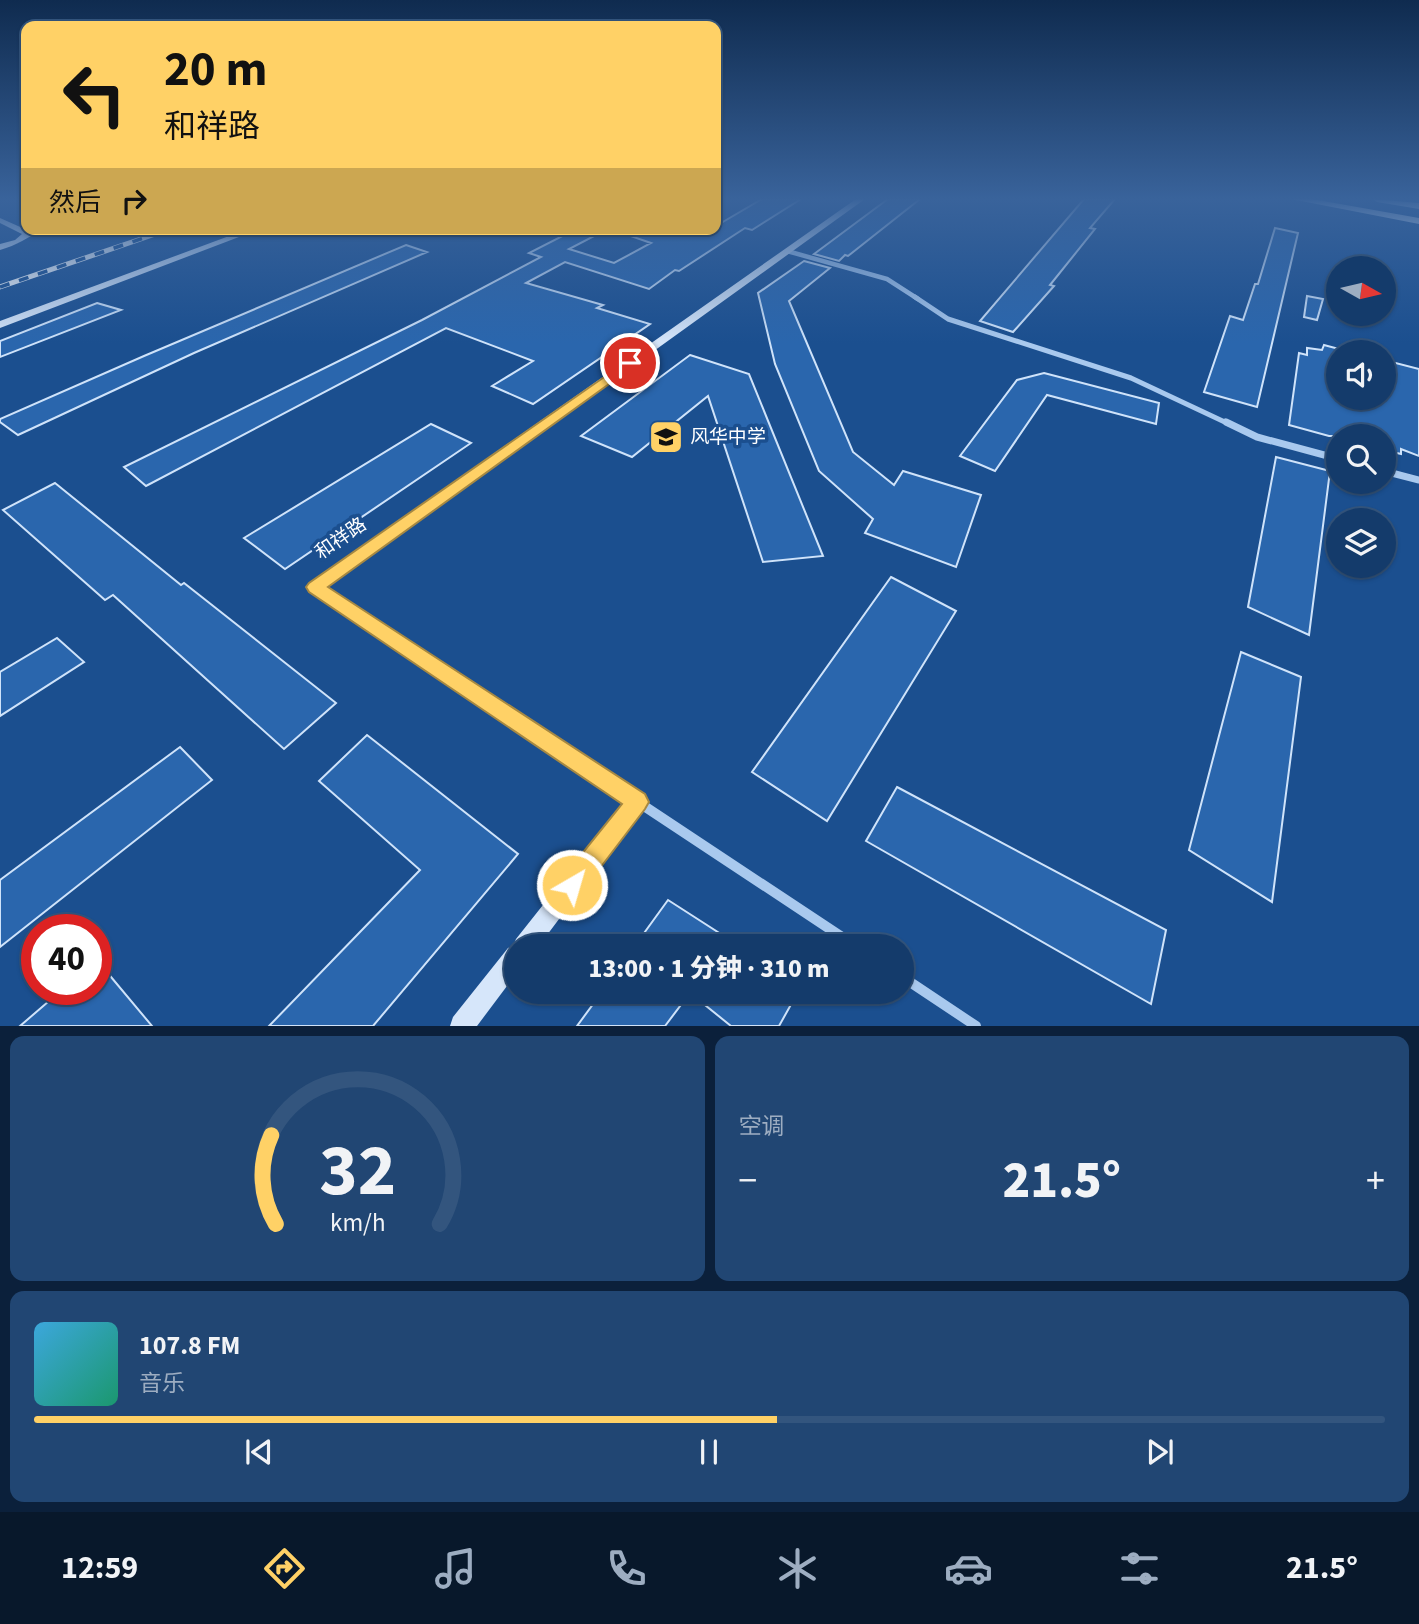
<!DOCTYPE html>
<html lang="zh">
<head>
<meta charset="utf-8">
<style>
	:root { --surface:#143b6b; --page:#214673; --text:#f1f3f6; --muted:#9dadc1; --line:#33557e; --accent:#ffd166 }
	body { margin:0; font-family:"Source Sans 3","Noto Sans SC",sans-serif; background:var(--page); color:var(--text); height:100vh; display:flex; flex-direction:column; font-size:26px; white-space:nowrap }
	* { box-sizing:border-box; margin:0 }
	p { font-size:23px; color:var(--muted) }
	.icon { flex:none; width:38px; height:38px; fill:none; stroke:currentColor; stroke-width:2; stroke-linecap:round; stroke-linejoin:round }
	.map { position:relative; height:1026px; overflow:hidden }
	.sheet { display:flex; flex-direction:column; gap:10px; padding:10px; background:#0b203b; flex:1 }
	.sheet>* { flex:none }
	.guide { position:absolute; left:21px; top:21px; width:700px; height:214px; border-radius:14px; box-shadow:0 2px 5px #0004,0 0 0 2px var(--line); background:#ffd166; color:#111; overflow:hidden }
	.needle { width:46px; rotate:98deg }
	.controls { position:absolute; left:1326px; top:256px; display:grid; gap:14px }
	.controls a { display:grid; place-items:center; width:70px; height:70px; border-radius:50%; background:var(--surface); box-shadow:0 2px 5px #0004,0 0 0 2px var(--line); font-size:35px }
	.speed { position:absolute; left:21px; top:914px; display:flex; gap:14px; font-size:35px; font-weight:700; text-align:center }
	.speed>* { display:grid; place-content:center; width:91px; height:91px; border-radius:50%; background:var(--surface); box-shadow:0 2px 5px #0004,0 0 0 2px var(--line); line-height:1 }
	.speed .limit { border:10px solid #d22; background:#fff; color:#111 }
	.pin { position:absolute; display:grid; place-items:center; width:60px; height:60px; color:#fff; margin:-30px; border:4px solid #fff; border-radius:50%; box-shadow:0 2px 7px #0007 }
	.me { position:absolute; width:77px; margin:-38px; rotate:38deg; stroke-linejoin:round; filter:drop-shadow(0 0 5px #0008) }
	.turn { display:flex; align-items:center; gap:24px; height:147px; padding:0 28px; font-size:32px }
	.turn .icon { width:91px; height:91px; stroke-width:2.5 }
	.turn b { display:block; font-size:49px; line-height:60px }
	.then { display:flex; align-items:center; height:66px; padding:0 28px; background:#0003; gap:14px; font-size:26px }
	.big { font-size:52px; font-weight:800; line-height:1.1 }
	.sheet .widget { flex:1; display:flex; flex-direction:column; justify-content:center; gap:10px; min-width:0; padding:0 24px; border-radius:14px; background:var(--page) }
	.sheet .dial { align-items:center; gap:0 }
	.dial svg { height:182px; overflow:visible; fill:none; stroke:var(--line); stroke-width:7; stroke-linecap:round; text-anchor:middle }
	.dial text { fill:var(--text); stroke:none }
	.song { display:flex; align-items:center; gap:21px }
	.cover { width:84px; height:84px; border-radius:10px; background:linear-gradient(135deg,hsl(200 70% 55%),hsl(160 70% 35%)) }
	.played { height:7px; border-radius:4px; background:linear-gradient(90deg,var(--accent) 55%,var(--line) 55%) }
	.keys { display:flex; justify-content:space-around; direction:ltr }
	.heat { display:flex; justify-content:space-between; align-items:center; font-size:38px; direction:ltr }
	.sheet .tiles { flex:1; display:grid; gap:10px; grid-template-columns:1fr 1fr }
	.widget:last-child { grid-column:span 2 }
	.trip { position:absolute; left:504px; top:934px; width:410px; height:70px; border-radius:35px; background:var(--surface); box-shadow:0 2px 5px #0004,0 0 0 2px var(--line); font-weight:800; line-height:70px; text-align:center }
	.dock { display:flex; height:112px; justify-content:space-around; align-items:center; background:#08182b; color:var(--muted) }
	.dock .icon { width:49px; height:49px }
	.dock .current { color:var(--accent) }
	.dock b { font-size:32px; color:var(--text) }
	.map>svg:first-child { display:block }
	.building { fill:#2a66ad; stroke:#cfe3fa; stroke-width:2 }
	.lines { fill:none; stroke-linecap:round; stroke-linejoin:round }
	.street-far3 { stroke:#a9c9ee; stroke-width:4.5 }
	.street-far2 { stroke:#a9c9ee; stroke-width:5 }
	.street-far1 { stroke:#a9c9ee; stroke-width:7 }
	.street { stroke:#a9c9ee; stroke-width:10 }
	.secondary { fill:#d6e6fa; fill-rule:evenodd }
	.primary { fill:#f0f6ff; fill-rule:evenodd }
	.rail-casing { stroke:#fff; stroke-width:5 }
	.rail { stroke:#1b4f8f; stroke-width:3.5; stroke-dasharray:10; stroke-linecap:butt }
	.route { fill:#ffd166; stroke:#a68842; stroke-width:2 }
	.labels { text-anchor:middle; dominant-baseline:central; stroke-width:7; stroke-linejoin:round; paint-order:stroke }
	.poi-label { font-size:19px; fill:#fff; stroke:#1b4f8f; text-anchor:start }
	.street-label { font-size:19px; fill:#fff; stroke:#1b4f8f }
</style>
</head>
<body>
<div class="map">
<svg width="1419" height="1026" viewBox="0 0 1419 1026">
	<rect width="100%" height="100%" fill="#1b4f8f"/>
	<g class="building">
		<polygon points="762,199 801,199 752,230 745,228 679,271 675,270 649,289 565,262 526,283 603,305 597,308 650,324 533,404 492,386 533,361 446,328 146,486 124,467 422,320 541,257 529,253 576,229 596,229 598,234 569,249 614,263 651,243 619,232 620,229 716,229 716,226"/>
		<polygon points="888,199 920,199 848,256 845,255 839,261 814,254"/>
		<polygon points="1084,199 1115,199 1090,228 1095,229 1050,285 1054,286 1013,332 980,321"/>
		<polygon points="1275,228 1298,233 1257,407 1204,392 1230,316 1243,320 1255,284 1258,284"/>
		<polygon points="406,245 427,252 194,353 18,435 0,422 0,419 144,356"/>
		<polygon points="804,261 830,268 789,301 853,452 894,485 903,471 981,495 956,567 865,533 873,519 819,471 775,364 758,293"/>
		<polygon points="1307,296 1323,299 1317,320 1304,317"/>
		<polygon points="97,303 121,310 0,357 0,341"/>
		<polygon points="1324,345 1339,349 1339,397 1384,397 1384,360 1419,369 1419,456 1401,449 1401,454 1384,450 1384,436 1329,436 1289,425 1299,353 1307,355 1307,348 1322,350"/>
		<polygon points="690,355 749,374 823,556 763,562 708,396 632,457 581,436"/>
		<polygon points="1044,373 1159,403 1156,424 1047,395 995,471 960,456 1017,380"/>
		<polygon points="431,424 471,443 285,569 244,538"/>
		<polygon points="1276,457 1330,471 1309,635 1248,607"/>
		<polygon points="55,483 181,585 184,583 336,703 284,749 113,595 105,600 3,510"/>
		<polygon points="891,577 956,611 827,821 752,772"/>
		<polygon points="57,638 84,662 0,716 0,672"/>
		<polygon points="1241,652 1301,677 1272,902 1189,850"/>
		<polygon points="367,735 518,854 373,1026 269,1026 420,870 319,781"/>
		<polygon points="180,747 212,780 0,947 0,880"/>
		<polygon points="897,787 1166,930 1151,1004 866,841"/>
		<polygon points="668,900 741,947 634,947"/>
		<polygon points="96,959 152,1026 20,1026 63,989 96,989"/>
		<polygon points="602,992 798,992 779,1026 731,1026 690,993 665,1026 577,1026"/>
	</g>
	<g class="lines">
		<polyline class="street-far3" points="787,251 887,279 918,299"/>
		<polyline class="street-far2" points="915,297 948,319 1131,378 1229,424"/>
		<g class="street-far1">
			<polyline points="1226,422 1257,437 1339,459"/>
			<polyline points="1384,471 1419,480"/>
		</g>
		<g class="street">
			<polyline points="638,802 857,947"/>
			<polyline points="901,976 976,1026"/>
		</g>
		<g class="secondary">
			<polygon points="856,199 865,199 326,587 644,795 647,802 538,947 516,947 516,974 477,1026 450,1026 453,1017 508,948 513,946 516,939 623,804 310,591 307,587 310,583"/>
			<path d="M0,218L27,230L42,229C28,238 17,245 0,250V244L15,240L22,234L0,223Z"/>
			<polygon points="248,229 260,229 0,328 0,321"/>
		</g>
		<g class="primary">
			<polygon points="1291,199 1312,199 1419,218 1419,224"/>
			<polygon points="1372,199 1419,203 1419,209 1377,202"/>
		</g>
		<g class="rail-casing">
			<polyline id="rail" points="0,287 170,229"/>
		</g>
		<use href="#rail" class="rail"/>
	</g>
	<linearGradient id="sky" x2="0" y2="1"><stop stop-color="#0f2b4f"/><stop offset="0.58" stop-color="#39639b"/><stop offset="1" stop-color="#39639b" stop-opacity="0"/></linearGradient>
	<rect width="1419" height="343" fill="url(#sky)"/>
	<polygon class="route" points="630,359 634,360 634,366 328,587 645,794 649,802 645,809 581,893 572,897 564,893 560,885 564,876 622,804 309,592 306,587 309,583"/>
	<defs>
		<g id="school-square" transform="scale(1.75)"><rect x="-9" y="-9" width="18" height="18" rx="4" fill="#ffd166" stroke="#1b4f8f"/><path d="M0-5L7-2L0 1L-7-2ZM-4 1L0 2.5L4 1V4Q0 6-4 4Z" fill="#111"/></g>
	</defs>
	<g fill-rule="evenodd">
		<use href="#school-square" x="666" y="437"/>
	</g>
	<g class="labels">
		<g class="poi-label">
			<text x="690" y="437">风华中学</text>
		</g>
		<g class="street-label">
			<text transform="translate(341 539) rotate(-35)">和祥路</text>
		</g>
	</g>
</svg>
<div class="controls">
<a><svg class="needle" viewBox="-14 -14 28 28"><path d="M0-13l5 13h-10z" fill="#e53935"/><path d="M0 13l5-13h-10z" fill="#9dadc1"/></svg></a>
<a><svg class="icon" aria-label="sound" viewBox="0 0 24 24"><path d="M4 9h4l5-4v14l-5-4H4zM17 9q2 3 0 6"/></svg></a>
<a><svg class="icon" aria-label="search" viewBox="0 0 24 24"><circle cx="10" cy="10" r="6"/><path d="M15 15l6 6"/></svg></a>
<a><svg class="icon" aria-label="layers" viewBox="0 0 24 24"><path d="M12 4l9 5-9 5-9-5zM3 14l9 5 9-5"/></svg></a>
</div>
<div class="speed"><div class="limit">40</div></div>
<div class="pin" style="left:630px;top:363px;background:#d93025"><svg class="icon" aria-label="arrive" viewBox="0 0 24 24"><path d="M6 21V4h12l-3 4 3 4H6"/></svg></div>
<svg class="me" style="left:572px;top:885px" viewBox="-20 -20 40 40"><circle r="17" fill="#ffd166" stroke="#fff" stroke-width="3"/><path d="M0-11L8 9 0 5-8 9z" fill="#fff"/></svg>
<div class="trip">13:00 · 1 分钟 · 310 m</div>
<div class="guide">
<div class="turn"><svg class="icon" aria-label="left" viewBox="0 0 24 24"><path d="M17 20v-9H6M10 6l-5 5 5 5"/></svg><div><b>20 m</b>和祥路</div></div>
<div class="then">然后<svg class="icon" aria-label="right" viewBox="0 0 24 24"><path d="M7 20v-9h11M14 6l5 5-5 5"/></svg></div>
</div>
</div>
<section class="sheet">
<div class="tiles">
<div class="widget dial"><svg viewBox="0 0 100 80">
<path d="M14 69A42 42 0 1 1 86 69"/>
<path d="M14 69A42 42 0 0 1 12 30" stroke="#ffd166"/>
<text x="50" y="56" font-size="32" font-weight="700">32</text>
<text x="50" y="72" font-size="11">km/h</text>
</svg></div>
<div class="widget"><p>空调</p>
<div class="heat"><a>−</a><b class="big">21.5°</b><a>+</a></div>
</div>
<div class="widget">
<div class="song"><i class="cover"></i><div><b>107.8 FM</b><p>音乐</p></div></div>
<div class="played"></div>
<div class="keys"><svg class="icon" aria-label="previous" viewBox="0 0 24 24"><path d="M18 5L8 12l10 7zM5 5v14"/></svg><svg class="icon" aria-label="pause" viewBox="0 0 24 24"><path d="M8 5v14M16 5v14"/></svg><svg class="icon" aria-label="next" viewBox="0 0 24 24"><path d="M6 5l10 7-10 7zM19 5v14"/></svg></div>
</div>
</div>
</section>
<nav class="dock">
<b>12:59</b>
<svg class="icon current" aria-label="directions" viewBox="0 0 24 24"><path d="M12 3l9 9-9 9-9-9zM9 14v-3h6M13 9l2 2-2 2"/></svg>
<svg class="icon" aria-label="music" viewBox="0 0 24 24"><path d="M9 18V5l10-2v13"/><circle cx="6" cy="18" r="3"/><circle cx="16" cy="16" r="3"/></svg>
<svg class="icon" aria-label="phone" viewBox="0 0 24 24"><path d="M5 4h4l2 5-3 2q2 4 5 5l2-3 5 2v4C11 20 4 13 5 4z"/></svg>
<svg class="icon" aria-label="climate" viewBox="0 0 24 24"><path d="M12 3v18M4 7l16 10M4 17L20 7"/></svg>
<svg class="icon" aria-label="car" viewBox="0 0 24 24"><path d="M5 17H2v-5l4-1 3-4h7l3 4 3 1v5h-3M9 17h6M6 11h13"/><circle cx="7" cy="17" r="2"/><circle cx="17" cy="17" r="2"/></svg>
<svg class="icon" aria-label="filters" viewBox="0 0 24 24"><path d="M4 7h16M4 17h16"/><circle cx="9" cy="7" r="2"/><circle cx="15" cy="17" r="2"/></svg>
<b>21.5°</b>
</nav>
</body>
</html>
